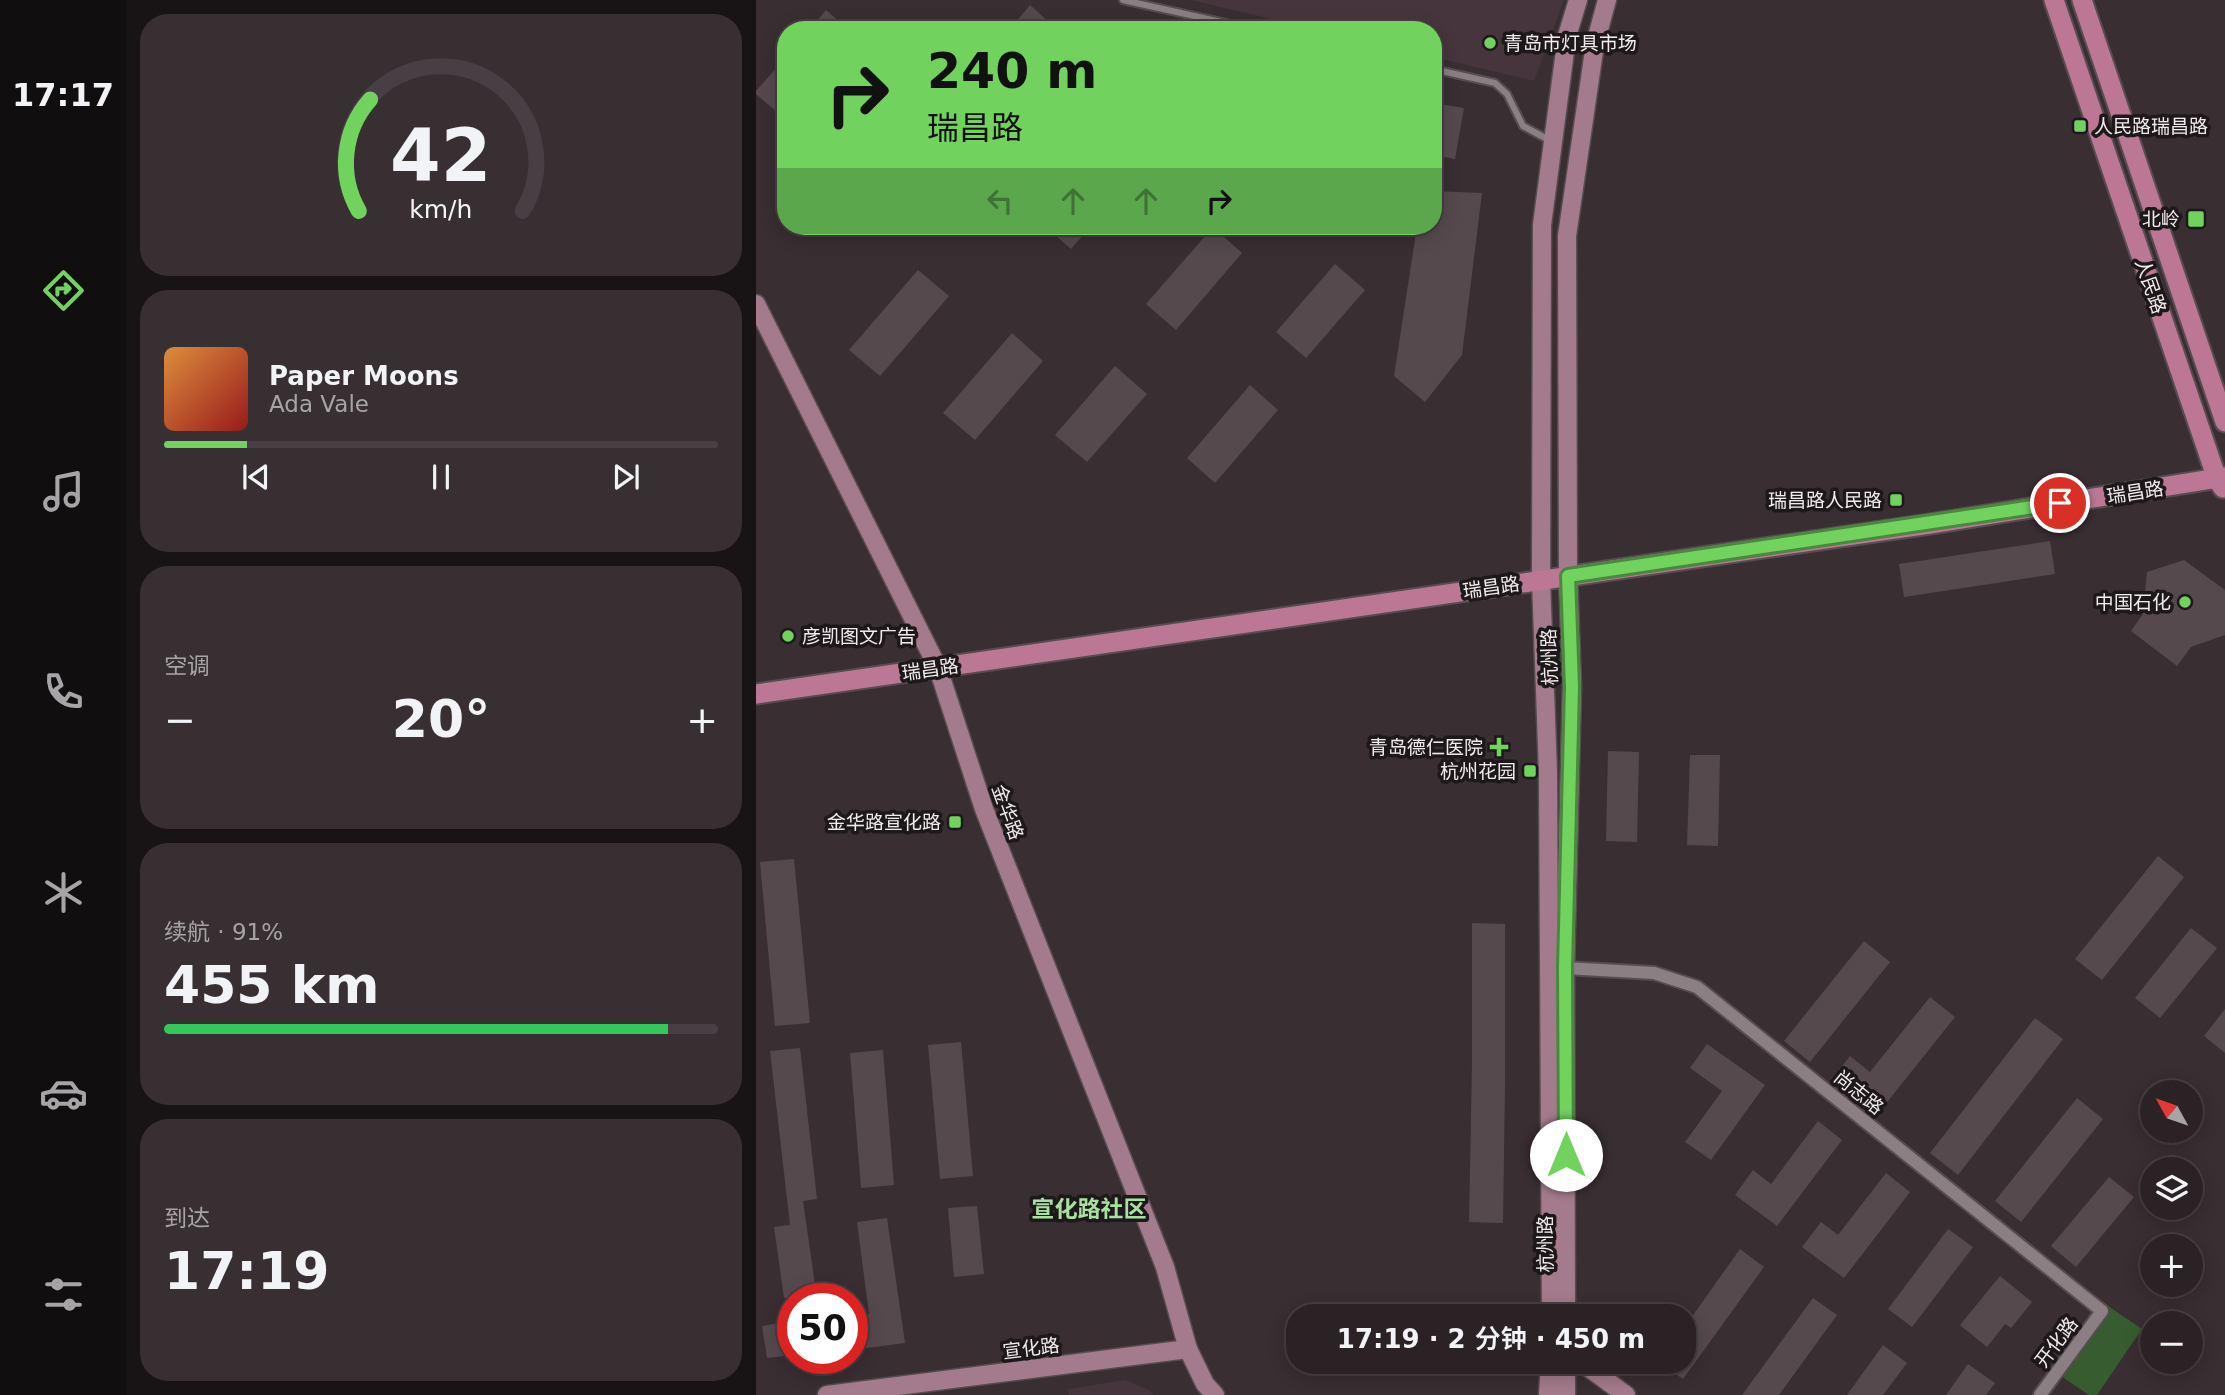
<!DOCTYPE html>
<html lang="zh">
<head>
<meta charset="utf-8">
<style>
	:root { --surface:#2b2226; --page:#372f32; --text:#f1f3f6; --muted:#a6a4a7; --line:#473f43; --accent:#71d25e }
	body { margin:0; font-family:"DejaVu Sans","Noto Sans SC",sans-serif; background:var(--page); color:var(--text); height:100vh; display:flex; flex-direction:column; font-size:26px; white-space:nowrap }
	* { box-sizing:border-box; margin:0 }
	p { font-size:23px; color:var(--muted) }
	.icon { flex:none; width:38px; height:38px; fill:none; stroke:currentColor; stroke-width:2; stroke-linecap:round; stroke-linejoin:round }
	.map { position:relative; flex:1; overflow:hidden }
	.panel { display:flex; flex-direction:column; gap:14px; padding:14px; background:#181315; width:630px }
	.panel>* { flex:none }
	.hud { position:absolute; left:21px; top:21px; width:665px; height:214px; border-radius:28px; box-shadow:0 4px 18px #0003,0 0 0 2px var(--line); background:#71d25e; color:#111; overflow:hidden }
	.needle { width:46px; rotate:310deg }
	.tools { position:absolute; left:1384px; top:1080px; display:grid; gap:14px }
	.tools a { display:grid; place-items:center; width:63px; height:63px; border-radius:50%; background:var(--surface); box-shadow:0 4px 18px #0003,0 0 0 2px var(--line); font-size:35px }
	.speed { position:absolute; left:21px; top:1283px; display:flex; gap:14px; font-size:35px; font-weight:700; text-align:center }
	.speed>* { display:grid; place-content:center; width:91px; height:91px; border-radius:50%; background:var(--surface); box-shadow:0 4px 18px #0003,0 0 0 2px var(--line); line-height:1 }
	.speed .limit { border:10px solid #d22; background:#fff; color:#111 }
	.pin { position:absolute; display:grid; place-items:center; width:60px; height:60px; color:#fff; margin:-30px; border:4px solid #fff; border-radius:50%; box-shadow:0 2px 7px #0007 }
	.me { position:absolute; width:77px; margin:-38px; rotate:0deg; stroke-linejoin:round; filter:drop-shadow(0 0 5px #0008) }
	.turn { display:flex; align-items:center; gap:24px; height:147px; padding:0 35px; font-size:32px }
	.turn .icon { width:91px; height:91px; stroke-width:2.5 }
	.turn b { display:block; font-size:49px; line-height:60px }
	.lanes { display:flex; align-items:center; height:66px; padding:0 35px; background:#0003; justify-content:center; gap:35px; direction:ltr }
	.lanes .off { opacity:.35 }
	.big { font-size:52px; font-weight:600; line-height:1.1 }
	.panel .card { flex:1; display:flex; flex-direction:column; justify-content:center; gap:10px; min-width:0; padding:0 24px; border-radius:28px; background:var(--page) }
	.panel .dial { align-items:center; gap:0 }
	.dial svg { height:182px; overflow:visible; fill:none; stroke:var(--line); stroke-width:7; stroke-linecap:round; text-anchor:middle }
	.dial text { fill:var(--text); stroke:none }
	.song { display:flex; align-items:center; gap:21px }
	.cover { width:84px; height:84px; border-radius:10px; background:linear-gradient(135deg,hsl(30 70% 55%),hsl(0 70% 35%)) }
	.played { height:7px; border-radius:4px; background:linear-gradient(90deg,var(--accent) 15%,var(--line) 15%) }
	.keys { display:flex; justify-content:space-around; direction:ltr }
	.heat { display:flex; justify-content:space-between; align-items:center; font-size:38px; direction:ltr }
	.charge { height:10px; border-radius:5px; background:linear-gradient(90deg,#34c759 91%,var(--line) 0) }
	.trip { position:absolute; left:530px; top:1304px; width:410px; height:70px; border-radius:28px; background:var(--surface); box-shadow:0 4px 18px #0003,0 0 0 2px var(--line); font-weight:600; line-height:70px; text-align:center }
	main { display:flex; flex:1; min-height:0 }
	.dock { display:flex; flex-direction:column; width:126px; justify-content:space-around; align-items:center; background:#110e0f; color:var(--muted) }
	.dock .icon { width:49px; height:49px }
	.dock .active { color:var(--accent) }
	.dock b { font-size:32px; color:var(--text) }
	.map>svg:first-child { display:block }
	.built { fill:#46353c }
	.green { fill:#365c2f }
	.building { fill:#55494e }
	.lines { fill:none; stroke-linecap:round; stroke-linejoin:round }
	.lane-casing { stroke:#574d51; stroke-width:10 }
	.street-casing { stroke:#574d51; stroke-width:16 }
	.secondary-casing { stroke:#574d51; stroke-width:21 }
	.primary-casing { stroke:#574d51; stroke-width:23 }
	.lane { stroke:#8b7f83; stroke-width:6 }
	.street { stroke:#8b7f83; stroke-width:12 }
	.secondary { stroke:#a47b8c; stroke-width:18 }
	.primary { stroke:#bc7795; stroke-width:19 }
	.route-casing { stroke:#49883d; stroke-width:18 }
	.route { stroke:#71d25e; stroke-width:12 }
	.poi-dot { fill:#71d25e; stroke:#1d181a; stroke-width:2.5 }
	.labels { text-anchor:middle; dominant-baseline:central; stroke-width:7; stroke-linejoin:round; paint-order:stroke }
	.poi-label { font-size:19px; fill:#f2ebed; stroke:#1d181a; text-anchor:end }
	.street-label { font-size:19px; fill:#f2ebed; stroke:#1d181a }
	.quarter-label { font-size:23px; font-weight:bold; fill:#abdfa1; stroke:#1d181a }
</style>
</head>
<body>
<main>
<nav class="dock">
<b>17:17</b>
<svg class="icon active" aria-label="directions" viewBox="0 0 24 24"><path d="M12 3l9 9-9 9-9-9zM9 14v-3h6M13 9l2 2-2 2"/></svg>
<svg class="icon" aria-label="music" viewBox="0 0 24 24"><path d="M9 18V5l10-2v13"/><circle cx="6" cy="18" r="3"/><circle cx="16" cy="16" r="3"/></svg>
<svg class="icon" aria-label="phone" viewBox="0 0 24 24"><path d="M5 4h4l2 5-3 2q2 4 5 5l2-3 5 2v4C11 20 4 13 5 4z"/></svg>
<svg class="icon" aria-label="climate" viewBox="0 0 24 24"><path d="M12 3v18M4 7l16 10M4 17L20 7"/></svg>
<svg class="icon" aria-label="car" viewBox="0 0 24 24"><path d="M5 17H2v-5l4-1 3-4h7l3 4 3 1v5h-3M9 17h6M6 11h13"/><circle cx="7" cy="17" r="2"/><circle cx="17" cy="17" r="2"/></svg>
<svg class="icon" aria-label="filters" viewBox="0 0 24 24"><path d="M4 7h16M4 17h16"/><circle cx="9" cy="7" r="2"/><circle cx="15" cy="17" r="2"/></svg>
</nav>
<section class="panel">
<div class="card dial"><svg viewBox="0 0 100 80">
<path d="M14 69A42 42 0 1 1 86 69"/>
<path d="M14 69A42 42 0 0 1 19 20" stroke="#71d25e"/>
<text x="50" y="56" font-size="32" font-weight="700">42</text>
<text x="50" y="72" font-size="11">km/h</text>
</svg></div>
<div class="card">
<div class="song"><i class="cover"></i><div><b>Paper Moons</b><p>Ada Vale</p></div></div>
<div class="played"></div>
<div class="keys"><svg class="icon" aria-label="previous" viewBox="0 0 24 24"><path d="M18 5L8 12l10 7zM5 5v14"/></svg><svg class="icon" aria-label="pause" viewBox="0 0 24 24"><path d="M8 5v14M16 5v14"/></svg><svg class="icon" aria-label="next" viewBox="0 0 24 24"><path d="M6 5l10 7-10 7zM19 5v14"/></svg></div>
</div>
<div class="card"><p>空调</p>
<div class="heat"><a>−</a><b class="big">20°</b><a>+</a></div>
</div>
<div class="card"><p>续航 · 91%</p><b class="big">455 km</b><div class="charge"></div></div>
<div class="card"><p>到达</p><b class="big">17:19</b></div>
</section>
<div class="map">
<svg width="1469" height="1395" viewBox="0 0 1469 1395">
	<rect width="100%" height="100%" fill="#392e32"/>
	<g class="built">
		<polygon points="435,0 808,0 778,81 677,57 677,30 562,30"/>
		<polygon points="369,1380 393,1390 397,1395 313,1395 312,1389"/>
	</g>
	<polygon class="green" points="1352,1306 1386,1329 1341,1395 1333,1395 1305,1376"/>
	<g class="building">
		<polygon points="274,5 302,30 253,30"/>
		<polygon points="70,10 93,30 53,30"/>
		<polygon points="30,57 30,104 22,113 0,94 0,91"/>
		<polygon points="677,103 708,108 699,159 677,155"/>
		<polygon points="677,191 726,193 706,355 669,402 638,376 661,226 677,226"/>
		<polygon points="289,226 335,226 315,249"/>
		<polygon points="457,227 486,253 420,330 390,304"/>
		<polygon points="579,264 609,290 550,358 520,332"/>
		<polygon points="162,270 193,296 124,376 93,350"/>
		<polygon points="256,333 287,361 219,440 187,413"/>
		<polygon points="359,366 391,394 331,462 299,435"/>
		<polygon points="494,385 522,410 459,483 431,458"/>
		<polygon points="1294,541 1299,574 1148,597 1143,564"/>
		<polygon points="1428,560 1469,590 1469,635 1435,647 1421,666 1375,631 1387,614 1391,572"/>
		<polygon points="852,751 883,752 881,842 850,841"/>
		<polygon points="934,755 964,755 962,846 931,845"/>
		<polygon points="1402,856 1428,877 1346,980 1319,959"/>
		<polygon points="38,859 54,1023 19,1026 4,862"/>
		<polygon points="716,923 749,924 749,1085 747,1223 713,1222 716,1063"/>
		<polygon points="1435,928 1461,948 1404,1018 1379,998"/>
		<polygon points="1108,941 1134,962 1054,1062 1028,1041"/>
		<polygon points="1174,997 1199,1017 1120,1116 1075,1080 1094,1056 1114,1072"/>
		<polygon points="1469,1009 1469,1053 1448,1036"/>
		<polygon points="1279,1018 1307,1039 1202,1175 1174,1153"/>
		<polygon points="205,1042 217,1176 184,1179 172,1045"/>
		<polygon points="951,1044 1009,1085 955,1160 929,1142 966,1091 934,1068"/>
		<polygon points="44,1048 61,1199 47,1201 61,1298 28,1298 18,1227 34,1225 14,1051"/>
		<polygon points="127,1050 138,1185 105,1188 94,1053"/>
		<polygon points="1321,1098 1347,1119 1265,1222 1239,1201"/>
		<polygon points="1062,1121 1086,1140 1021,1226 979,1195 997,1170 1015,1184"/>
		<polygon points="1130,1173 1154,1192 1088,1278 1046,1247 1065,1222 1082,1235"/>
		<polygon points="1353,1177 1378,1197 1320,1267 1295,1246"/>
		<polygon points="221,1206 228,1274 198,1277 192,1208"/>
		<polygon points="131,1218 149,1343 96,1350 96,1316 113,1314 101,1222"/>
		<polygon points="1192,1229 1217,1247 1156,1327 1132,1309"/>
		<polygon points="984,1249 1008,1267 927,1379 902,1362 928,1362 928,1328"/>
		<polygon points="1244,1276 1276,1302 1255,1328 1249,1324 1231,1347 1204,1325"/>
		<polygon points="1057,1298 1081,1315 1023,1395 986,1395"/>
		<polygon points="37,1321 37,1355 11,1358 6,1326"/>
		<polygon points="1127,1345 1151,1363 1127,1395 1091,1395"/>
		<polygon points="1212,1364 1239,1383 1230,1395 1190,1395"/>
	</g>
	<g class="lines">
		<g class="lane-casing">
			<g id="lane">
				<polyline points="367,0 501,30"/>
				<polyline points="677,69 739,83 751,94 767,126 793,140"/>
			</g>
		</g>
		<g class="street-casing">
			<polyline id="street" points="809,968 898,973 941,987 1346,1311 1284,1395"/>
		</g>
		<g class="secondary-casing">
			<g id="secondary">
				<polyline points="0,304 182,668 228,809 409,1267 432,1349 449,1384 459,1395"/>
				<polyline points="795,1316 792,773 785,580 786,225 811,36 822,0"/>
				<polyline points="810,1316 809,968 816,687 812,576 811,236 839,44 851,0"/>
				<polyline points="825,1362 870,1395"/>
				<polyline points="71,1395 432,1349"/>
				<polyline points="792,1395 794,1362"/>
				<polyline points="810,1395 810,1362"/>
			</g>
		</g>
		<g class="primary-casing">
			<g id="primary">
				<polyline points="1298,0 1461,479 1467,488"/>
				<polyline points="1326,0 1469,422"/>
				<polyline points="0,694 1174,524 1469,477"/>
			</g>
		</g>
		<use href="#lane" class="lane"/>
		<use href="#street" class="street"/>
		<use href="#secondary" class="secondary"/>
		<use href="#primary" class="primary"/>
	</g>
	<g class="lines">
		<g class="route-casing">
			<polyline id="route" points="810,1155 809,968 816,687 812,576 1304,503"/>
		</g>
		<use href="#route" class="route"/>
	</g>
	<g class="poi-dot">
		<circle cx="734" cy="43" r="7"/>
		<rect x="1317" y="119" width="14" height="14" rx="3.5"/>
		<rect x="1431" y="210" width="18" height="18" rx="3.5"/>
		<rect x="1133" y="493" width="14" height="14" rx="3.5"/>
		<circle cx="1429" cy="602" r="7"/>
		<circle cx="32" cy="636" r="7"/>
		<path d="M739.5 736.5h7v7h7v7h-7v7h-7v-7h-7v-7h7z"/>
		<rect x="767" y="764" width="14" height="14" rx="3.5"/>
		<rect x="192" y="815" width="14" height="14" rx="3.5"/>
	</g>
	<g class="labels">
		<g class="poi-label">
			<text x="748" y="43" text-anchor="start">青岛市灯具市场</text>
			<text x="1338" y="126" text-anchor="start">人民路瑞昌路</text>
			<text x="1424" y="219">北岭</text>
			<text x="1126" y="500">瑞昌路人民路</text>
			<text x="1415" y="602">中国石化</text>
			<text x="46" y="636" text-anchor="start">彦凯图文广告</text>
			<text x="727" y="747">青岛德仁医院</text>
			<text x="760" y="771">杭州花园</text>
			<text x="185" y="822">金华路宣化路</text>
		</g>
		<g class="street-label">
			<text transform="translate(1395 286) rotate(71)">人民路</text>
			<text transform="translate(1379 492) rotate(-9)">瑞昌路</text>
			<text transform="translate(735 587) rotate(-8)">瑞昌路</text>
			<text transform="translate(793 657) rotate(-92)">杭州路</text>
			<text transform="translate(174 669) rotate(-8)">瑞昌路</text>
			<text transform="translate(252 812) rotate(70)">金华路</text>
			<text transform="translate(1103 1092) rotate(39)">尚志路</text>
			<text transform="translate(789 1244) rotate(-90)">杭州路</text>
			<text transform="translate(1300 1342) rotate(-53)">开化路</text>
			<text transform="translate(275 1348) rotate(-7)">宣化路</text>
		</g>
		<g class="quarter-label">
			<text x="333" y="1209">宣化路社区</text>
		</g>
	</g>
</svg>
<div class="tools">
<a><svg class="needle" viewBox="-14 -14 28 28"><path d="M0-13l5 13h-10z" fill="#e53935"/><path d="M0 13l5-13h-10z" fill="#a6a4a7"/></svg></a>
<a><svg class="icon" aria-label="layers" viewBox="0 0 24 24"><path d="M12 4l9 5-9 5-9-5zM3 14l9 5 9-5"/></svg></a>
<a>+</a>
<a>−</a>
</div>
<div class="speed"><div class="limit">50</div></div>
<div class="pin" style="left:1304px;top:503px;background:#d93025"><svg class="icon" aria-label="arrive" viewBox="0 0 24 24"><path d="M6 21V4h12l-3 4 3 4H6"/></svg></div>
<svg class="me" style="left:810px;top:1155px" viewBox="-20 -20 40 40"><circle r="19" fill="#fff"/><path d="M0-13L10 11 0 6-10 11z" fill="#71d25e"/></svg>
<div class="trip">17:19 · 2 分钟 · 450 m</div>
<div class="hud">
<div class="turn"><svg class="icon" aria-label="right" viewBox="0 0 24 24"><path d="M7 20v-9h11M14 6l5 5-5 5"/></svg><div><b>240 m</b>瑞昌路</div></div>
<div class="lanes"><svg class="icon off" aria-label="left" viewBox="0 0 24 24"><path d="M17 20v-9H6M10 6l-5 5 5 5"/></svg><svg class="icon off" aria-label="ahead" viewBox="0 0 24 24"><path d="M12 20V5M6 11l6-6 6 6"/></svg><svg class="icon off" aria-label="ahead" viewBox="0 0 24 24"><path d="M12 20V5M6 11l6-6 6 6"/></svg><svg class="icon" aria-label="right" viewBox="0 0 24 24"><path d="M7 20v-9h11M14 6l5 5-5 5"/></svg></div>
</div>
</div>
</main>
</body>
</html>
